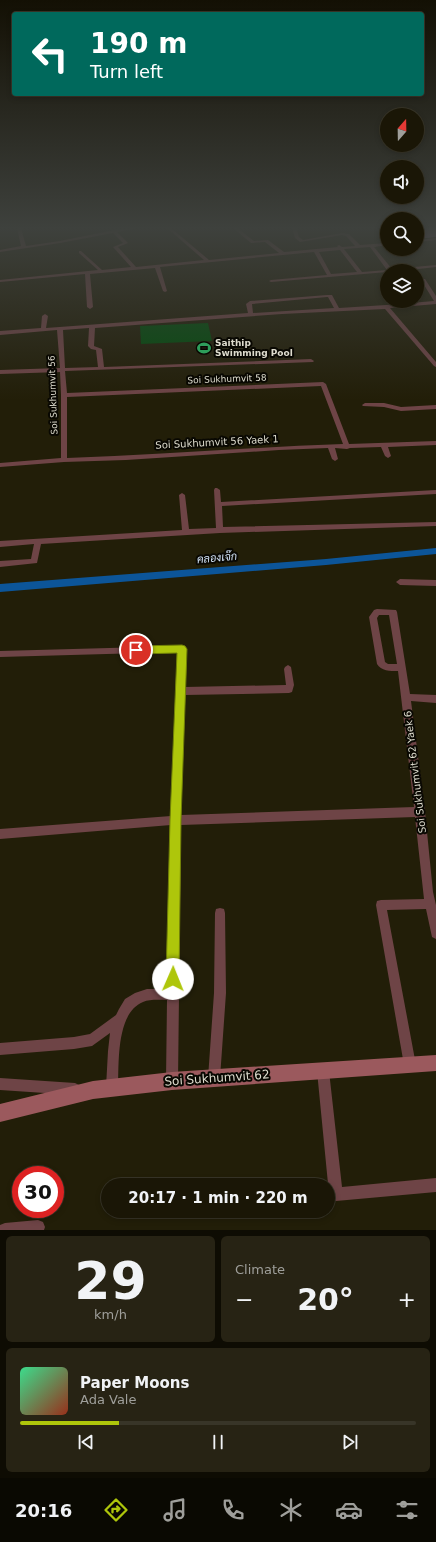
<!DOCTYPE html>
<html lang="en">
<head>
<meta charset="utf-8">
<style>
	:root { --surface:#1a1606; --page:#272314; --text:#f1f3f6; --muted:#9f9f9b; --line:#383528; --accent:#aec60b }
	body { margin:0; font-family:"DejaVu Sans",Sarabun,sans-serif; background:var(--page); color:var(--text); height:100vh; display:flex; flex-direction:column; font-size:15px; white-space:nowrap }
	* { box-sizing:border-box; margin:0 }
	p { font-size:13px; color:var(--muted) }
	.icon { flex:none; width:22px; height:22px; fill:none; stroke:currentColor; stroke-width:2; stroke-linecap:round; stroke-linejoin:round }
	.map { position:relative; height:1230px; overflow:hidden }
	.drawer { display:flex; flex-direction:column; gap:6px; padding:6px; background:#0e0c03; flex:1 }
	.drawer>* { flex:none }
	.top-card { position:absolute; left:12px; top:12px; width:412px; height:84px; border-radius:4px; box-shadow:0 2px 6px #0003,0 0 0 1px var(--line); background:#00695c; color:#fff; overflow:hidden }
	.needle { width:26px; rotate:20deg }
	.fabs { position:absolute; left:380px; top:108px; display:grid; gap:8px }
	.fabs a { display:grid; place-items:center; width:44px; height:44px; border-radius:50%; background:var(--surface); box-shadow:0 2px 6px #0003,0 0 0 1px var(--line); font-size:20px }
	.speed { position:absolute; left:12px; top:1166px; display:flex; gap:8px; font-size:20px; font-weight:700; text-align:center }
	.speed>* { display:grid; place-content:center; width:52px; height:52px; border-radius:50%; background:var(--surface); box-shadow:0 2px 6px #0003,0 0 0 1px var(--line); line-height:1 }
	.speed .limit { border:6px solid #d22; background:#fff; color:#111 }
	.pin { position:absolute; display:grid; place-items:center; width:34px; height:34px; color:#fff; margin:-17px; border:2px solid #fff; border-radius:50%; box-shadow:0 1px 4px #0007 }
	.me { position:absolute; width:44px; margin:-22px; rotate:1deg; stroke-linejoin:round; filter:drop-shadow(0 0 3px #0008) }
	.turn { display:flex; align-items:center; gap:14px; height:84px; padding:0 12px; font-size:18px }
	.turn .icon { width:52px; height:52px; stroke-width:2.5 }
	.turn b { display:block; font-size:28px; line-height:34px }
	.big { font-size:30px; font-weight:700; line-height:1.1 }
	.drawer .tile { flex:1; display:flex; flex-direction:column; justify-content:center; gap:6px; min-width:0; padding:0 14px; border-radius:6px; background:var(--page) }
	.drawer .dial { align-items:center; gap:0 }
	.dial b { font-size:52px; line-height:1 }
	.song { display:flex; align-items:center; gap:12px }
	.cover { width:48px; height:48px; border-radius:6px; background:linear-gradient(135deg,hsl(150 70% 55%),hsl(10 70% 35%)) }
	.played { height:4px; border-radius:2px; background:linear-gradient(90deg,var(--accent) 25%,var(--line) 25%) }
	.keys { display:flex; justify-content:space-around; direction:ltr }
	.heat { display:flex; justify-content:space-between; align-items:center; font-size:22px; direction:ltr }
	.drawer .tiles { flex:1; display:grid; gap:6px; grid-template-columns:1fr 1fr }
	.tile:last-child { grid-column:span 2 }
	.trip { position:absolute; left:101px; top:1178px; width:234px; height:40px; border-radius:20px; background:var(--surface); box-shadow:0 2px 6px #0003,0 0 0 1px var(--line); font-weight:700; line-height:40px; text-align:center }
	.tab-bar { display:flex; height:64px; justify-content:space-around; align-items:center; background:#0a0902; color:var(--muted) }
	.tab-bar .icon { width:28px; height:28px }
	.tab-bar .on { color:var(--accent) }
	.tab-bar b { font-size:18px; color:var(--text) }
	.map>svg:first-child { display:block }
	.green { fill:#024b0c }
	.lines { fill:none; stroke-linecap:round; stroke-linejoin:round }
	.canal { fill:#0c5599; fill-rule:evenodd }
	.street { fill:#6e4446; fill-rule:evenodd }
	.secondary { fill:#9b595d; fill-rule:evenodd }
	.shaded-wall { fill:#93669e }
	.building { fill:#d292e2; stroke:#93669e }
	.route { fill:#aec60b; stroke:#718107 }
	.labels { text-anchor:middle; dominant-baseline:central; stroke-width:4; stroke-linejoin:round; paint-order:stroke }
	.far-poi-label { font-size:9px; font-weight:bold; fill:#dedcce; stroke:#090802; text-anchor:start }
	.far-street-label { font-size:9px; fill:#dedcce; stroke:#090802 }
	.street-label { font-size:10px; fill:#dedcce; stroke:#090802 }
	.water-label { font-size:11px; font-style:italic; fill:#d0e0f4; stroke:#090802 }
	.near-street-label { font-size:12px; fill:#dedcce; stroke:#090802 }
</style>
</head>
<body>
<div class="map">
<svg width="436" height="1230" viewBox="0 0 436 1230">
	<rect width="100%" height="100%" fill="#221e08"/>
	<polygon class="green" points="208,323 212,341 141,344 140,326"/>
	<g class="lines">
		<polygon class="canal" points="436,548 436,554 326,565 0,592 0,584 326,559"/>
		<g class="street">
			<path d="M17,228H21L26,246L60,241L114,230L133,228V229L117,232L128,243L118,247L136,267L204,260L167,228H171L209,260L279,253L265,242L251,243L233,228H237L254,241L268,240L284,252L338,247L337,246L339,245L342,247L355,246L346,236L342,235L300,242L295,238L292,228H296L299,237L303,240L342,233L349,234L360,245L387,243V245L374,247L392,269L436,265V267L401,271H387V272L271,282L269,281L271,280L327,275L314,252L160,267L167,291L165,292L163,291L155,268L90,274L93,307L90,309L87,307L85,274L0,282V280L98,270L79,253V251H81L102,270L131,267L113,247L123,243L113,233L60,243L0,252V250L21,246ZM370,247L387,270L362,272L344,249ZM340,250L357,272L331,274L319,252Z"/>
			<polygon points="436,238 436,240 417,242 417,240"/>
			<path d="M421,279H425L436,296V304L390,308L436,362V367L434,366L385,309L282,314L95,328L94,346L102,349L104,367L311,359L314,361L313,362L65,371L67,393L323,382L326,384L349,444L436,441V445L388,447L391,456L388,458L385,456L381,447L350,448L347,449L335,448L338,459L335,461L332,459L328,448L279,450L126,460L64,462L0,467V463L61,458V395L60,372L0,374V370L60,368L57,330L0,335V331L41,328L42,316L45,314L48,316L46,328L248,313L246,304L250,301L327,295H332L339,308L386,305L434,301L421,280ZM327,297H328L334,308L253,313L252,304ZM89,328L88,346L91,349L96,350L98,367L65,368L63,330ZM321,386L343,444C251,447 159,455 67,458V397Z"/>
			<polygon points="365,403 384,403 401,407 436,405 436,409 401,411 384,407 363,406 362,405"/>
			<polygon points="215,488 217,488 220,490 221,502 436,490 436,494 222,506 223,527 436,522 436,526 220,533 41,544 37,563 0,567 0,561 31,559 34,544 0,547 0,541 182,530 179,495 182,493 185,495 189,529 216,528 214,490"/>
			<polygon points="400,579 436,580 436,586 400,585 396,582"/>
			<path d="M377,609L396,610L397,612L410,694L436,695V703L411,701L425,812L433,892L436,905V939L432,937L426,909L387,910L416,1065L414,1069L410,1071L406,1069L404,1065L376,905L377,901L381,900L424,899L415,817L181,825L178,1081L176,1085L172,1087L168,1085L166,1081L167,1000C160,1000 150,999 143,1002C116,1013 119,1063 118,1087L116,1091L112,1093L108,1091L106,1087L108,1051L110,1033L92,1046L74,1049L0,1055V1043L74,1037L90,1034L116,1015L119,1009L125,999L135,993L147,989H168L171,825L0,839V829L171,816L178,652L0,657V651L182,646L185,647L186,649L185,687L286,685L284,669L285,667L288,665L291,667L294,685L292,692L289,693L185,695L181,815L414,807L398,671C390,671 381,671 377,664L369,617L374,610ZM379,615H389L397,664H388L385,662L377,618Z"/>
			<polygon points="220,908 224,909 225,913 226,993 220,1078 218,1082 214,1084 210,1082 208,1078 214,993 215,913 216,909"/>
			<polygon points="323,1065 327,1067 329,1071 342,1187 436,1178 436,1192 336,1201 331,1199 329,1194 317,1071 319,1067"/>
			<polygon points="0,1078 75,1083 79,1085 81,1089 79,1093 75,1095 0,1090"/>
			<path d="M156,1211H182L180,1216C173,1219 164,1220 157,1217Z"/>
			<polygon points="38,1220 43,1222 45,1227 44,1230 0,1230 0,1225 5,1223"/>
		</g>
		<polygon class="secondary" points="436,1055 436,1071 172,1090 93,1099 0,1122 0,1104 93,1081 172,1072"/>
	</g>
	<polygon class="shaded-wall" points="436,228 436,237 417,239 417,230"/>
	<polygon class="building" points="417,228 436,228 417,230"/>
	<linearGradient id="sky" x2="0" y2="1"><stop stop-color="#131004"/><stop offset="0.57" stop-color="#3e413d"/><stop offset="1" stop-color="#3e413d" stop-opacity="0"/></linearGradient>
	<rect width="436" height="400" fill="url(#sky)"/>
	<polygon class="route" points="182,645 185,646 187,649 181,820 179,979 178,983 173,985 168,983 166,979 170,820 177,653 136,654 133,653 132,650 133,648 136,646"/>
	<defs>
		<g id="stadium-bare" transform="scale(1.08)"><path d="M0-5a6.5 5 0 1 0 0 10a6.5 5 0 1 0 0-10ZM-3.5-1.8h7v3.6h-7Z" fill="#2e9e5b" stroke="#090802" stroke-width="2.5" paint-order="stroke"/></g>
	</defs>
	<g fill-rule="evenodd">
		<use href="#stadium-bare" x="204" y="348"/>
	</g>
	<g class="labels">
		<g class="far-poi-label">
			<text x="215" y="343">Saithip<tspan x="215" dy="10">Swimming Pool</tspan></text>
		</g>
		<g class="far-street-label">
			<text transform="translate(227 379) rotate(-2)">Soi Sukhumvit 58</text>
			<text transform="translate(53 395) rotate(-92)">Soi Sukhumvit 56</text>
		</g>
		<g class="street-label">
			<text transform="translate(217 442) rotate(-3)">Soi Sukhumvit 56 Yaek 1</text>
			<text transform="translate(415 772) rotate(-97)">Soi Sukhumvit 62 Yaek 6</text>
		</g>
		<g class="water-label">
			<text transform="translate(217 558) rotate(-5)">คลองเจ๊ก</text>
		</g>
		<g class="near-street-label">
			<text transform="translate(217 1078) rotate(-4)">Soi Sukhumvit 62</text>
		</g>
	</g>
</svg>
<div class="fabs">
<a><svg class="needle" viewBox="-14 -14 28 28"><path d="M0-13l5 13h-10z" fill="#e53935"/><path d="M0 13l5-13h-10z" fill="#9f9f9b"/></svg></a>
<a><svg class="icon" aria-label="sound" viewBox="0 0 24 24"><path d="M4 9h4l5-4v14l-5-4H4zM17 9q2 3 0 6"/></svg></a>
<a><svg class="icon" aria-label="search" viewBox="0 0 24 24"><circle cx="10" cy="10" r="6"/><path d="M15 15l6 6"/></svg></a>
<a><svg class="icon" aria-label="layers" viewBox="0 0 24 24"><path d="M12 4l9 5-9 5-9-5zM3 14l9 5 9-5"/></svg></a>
</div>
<div class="speed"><div class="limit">30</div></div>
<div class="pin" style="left:136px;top:650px;background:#d93025"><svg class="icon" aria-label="arrive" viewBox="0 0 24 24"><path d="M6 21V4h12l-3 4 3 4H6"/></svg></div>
<svg class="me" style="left:173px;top:979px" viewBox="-20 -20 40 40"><circle r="19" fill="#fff"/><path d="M0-13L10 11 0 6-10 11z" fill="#aec60b"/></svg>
<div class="trip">20:17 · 1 min · 220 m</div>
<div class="top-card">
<div class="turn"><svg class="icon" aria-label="left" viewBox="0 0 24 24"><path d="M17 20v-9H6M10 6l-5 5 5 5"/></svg><div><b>190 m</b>Turn left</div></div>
</div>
</div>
<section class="drawer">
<div class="tiles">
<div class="tile dial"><b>29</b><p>km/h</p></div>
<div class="tile"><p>Climate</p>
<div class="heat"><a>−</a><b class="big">20°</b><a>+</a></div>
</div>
<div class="tile">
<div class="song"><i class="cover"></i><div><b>Paper Moons</b><p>Ada Vale</p></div></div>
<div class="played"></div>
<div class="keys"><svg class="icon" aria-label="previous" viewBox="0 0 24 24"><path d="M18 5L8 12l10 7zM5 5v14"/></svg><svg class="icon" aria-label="pause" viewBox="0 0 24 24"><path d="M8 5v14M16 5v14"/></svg><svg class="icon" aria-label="next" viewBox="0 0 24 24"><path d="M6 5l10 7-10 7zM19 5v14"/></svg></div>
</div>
</div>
</section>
<nav class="tab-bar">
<b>20:16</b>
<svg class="icon on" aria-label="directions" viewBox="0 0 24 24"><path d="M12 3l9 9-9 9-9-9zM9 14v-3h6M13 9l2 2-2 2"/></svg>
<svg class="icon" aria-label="music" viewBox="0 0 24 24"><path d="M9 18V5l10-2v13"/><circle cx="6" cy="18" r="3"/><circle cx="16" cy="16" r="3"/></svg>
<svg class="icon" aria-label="phone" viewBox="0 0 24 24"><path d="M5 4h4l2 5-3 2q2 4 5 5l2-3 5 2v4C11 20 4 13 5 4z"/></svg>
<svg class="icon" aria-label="climate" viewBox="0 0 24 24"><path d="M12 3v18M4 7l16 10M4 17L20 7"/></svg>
<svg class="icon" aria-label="car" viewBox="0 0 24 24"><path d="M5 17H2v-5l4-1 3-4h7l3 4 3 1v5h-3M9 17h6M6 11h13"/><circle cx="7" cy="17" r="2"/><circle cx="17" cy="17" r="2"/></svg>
<svg class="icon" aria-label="filters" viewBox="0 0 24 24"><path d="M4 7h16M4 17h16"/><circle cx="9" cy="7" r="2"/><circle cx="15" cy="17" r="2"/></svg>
</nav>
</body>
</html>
